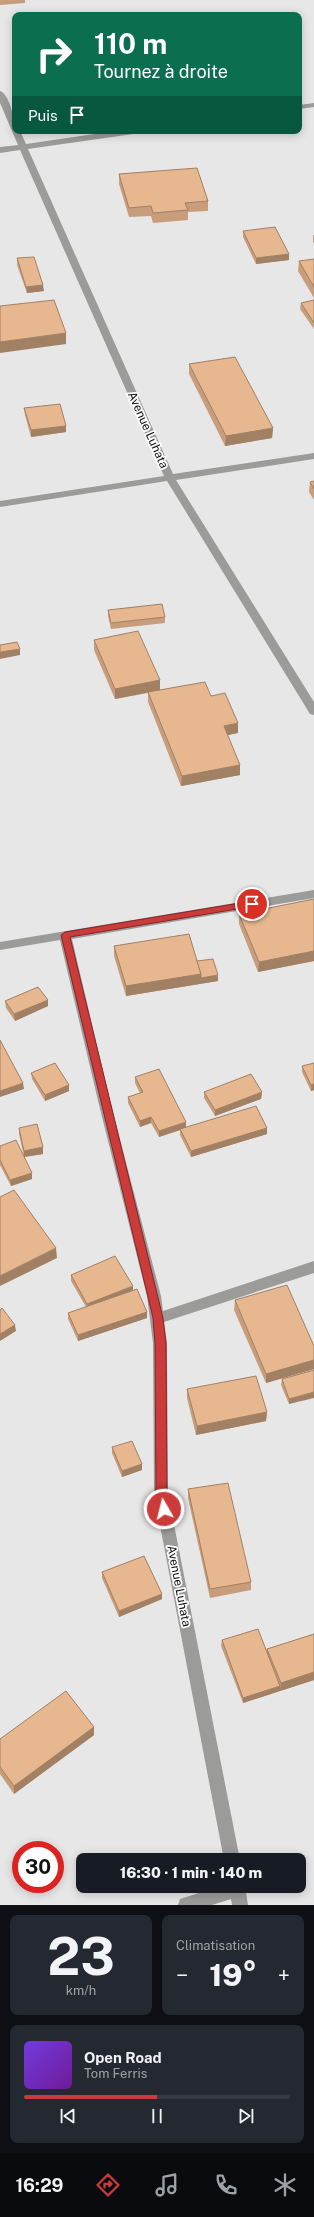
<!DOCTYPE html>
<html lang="fr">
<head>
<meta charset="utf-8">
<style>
	:root { --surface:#171b24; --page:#242831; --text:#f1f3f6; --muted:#9ea1a6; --line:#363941; --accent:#ca3b3a }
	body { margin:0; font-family:"Public Sans",sans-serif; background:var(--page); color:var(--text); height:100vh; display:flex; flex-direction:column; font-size:15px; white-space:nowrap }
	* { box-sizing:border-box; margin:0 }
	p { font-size:13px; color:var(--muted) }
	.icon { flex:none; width:22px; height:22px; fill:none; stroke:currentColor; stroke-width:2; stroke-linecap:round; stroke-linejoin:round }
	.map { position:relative; height:1905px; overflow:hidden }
	.sheet { display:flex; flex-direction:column; gap:10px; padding:10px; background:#0d0f14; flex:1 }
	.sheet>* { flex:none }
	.banner { position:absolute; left:12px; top:12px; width:290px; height:122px; border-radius:8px; box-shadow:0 2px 10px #0003; background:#0b6e4f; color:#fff; overflow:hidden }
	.speed { position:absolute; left:12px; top:1841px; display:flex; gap:8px; font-size:20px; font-weight:700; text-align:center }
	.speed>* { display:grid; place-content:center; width:52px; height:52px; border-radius:50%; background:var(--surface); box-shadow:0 2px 10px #0003; line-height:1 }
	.speed .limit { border:6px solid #d22; background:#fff; color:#111 }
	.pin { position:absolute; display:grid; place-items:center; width:34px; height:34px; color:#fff; margin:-17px; border:2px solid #fff; border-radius:50%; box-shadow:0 1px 4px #0007 }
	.me { position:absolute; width:44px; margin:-22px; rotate:352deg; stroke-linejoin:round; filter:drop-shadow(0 0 3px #0008) }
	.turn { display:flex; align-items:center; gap:14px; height:84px; padding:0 16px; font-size:18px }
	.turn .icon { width:52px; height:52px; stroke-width:2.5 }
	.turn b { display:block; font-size:28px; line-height:34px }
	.then { display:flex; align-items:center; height:38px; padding:0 16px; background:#0003; gap:8px; font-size:15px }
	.big { font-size:30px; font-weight:800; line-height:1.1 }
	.sheet .widget { flex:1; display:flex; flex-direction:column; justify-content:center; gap:6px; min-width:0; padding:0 14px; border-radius:8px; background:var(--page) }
	.sheet .dial { align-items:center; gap:0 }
	.dial b { font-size:52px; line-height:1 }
	.song { display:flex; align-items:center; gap:12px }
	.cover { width:48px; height:48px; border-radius:6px; background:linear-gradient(135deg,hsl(260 70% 55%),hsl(280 70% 35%)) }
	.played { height:4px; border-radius:2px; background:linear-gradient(90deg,var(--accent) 50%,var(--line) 50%) }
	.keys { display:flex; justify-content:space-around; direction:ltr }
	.heat { display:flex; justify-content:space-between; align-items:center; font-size:22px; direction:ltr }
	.sheet .tiles { flex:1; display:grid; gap:10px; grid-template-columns:1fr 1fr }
	.widget:last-child { grid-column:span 2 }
	.trip { position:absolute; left:76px; top:1853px; width:230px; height:40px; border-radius:8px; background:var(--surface); box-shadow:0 2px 10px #0003; font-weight:800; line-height:40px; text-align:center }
	.tabs { display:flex; height:64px; justify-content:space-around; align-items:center; background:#090b0e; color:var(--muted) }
	.tabs .icon { width:28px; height:28px }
	.tabs .current { color:var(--accent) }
	.tabs b { font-size:18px; color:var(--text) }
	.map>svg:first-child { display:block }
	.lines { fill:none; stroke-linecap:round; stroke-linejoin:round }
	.street { fill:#9b9b9a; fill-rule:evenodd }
	.wall { fill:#c79d7b }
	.shaded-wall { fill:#a28064 }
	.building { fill:#e7b78f; stroke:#a28064 }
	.route { fill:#ca3b3a; stroke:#832626 }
	.labels { text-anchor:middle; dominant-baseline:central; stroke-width:3.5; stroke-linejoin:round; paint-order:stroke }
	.street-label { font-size:12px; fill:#0b0b0c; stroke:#fff }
</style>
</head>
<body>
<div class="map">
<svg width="314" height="1905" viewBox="0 0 314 1905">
	<rect width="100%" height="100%" fill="#e7e7e8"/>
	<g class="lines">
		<g class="street">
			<path d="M0,91C10,94 15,122 15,131H20L26,144L115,131H137L133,134L28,149L173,474L314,453V459L176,480L314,702V715L310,714L167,481L0,507V501L164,476L20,150L0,153V147L18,145L0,103Z"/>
			<polygon points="314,103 314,107 299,109 299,105"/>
			<polygon points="314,890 314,898 72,939 112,1109 161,1296 163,1311 314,1261 314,1273 164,1322 167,1343 168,1494 240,1860 224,1860 154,1494 153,1343 147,1296 100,1109 60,940 0,950 0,942"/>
			<polygon points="221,1886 245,1886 248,1905 232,1905 231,1899 212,1905 178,1905 180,1899"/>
		</g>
	</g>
	<g class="wall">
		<polygon points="0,0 25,0 25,3 0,5"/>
		<polygon points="119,174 208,201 208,211 188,212 188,220 153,223 151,216 129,217 119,184"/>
		<polygon points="243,231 289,260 256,264 243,237"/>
		<polygon points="313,235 314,235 314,243 313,242"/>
		<polygon points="17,258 44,291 27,293 17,265"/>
		<polygon points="314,259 314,298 298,271 299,261"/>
		<polygon points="314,300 314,329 300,309 301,303"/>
		<polygon points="189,364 273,428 272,438 225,446 189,374"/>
		<polygon points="24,408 66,426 66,432 31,437 25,415"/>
		<polygon points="314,481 314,500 309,492 310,482"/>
		<polygon points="108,610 165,617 165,623 111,629 108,616"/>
		<polygon points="94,640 160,690 211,696 238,723 238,733 227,735 240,765 240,775 181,786 148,702 148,693 115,699 94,650"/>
		<polygon points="314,899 314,961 258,972 239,924 239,914"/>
		<polygon points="114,946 197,961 218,975 218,981 126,996 114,956"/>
		<polygon points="5,1001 48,1006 15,1021 6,1008"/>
		<polygon points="314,1063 314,1090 311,1091 302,1072 302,1066"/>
		<polygon points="31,1073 69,1085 69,1091 45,1101 32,1079"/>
		<polygon points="135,1077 186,1127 267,1128 267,1134 191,1157 180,1135 180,1130 159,1137 151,1123 140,1127 128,1103 128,1097 140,1093 135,1083"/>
		<polygon points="204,1092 262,1092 261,1099 215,1116 204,1098"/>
		<polygon points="19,1128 43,1154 24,1157 19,1134"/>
		<polygon points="0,1146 32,1179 11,1186 0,1165"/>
		<polygon points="71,1275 133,1291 147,1318 78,1341 68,1319 68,1313 86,1307 71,1281"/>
		<polygon points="235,1300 314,1346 314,1369 266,1383 234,1310"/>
		<polygon points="314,1370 289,1404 281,1385 282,1379"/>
		<polygon points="187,1389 267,1412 266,1421 196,1435 187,1398"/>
		<polygon points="112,1447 142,1470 122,1477 112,1453"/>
		<polygon points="188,1489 251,1582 251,1590 210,1598 188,1498"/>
		<polygon points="102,1572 162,1594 162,1599 119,1617 102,1578"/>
		<polygon points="314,1634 314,1680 243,1703 221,1646 222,1640 267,1652 267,1649"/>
		<polygon points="94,1727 94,1735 14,1794 0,1774 0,1739"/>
	</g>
	<g class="shaded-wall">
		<polygon points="289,254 289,260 256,264 256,258"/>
		<polygon points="43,285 44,291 27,293 26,287"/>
		<polygon points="66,333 66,344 0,353 0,342"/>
		<polygon points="66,426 66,432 31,437 31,430"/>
		<polygon points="273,428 272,438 225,446 226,436"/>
		<polygon points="20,649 20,655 0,659 0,652"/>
		<polygon points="160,680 160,690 115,699 115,689"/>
		<polygon points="238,723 238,733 223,736 224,726"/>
		<polygon points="240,765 240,775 181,786 182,776"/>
		<polygon points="314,951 314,961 258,972 259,962"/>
		<polygon points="201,974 218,975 218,981 126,996 126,986"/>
		<polygon points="48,1000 48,1006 15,1021 14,1014"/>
		<polygon points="23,1083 24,1089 0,1097 0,1091"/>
		<polygon points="314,1084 314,1090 311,1091 311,1085"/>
		<polygon points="69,1085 69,1091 45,1101 45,1095"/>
		<polygon points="262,1092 261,1099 215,1116 215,1110"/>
		<polygon points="151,1117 151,1123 140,1127 140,1121"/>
		<polygon points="186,1122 186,1128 180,1129 180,1130 159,1137 159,1131"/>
		<polygon points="267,1128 267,1134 191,1157 191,1151"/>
		<polygon points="43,1147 43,1154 24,1157 24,1151"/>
		<polygon points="32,1173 32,1179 11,1186 10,1180"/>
		<polygon points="56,1248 57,1258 0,1286 0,1276"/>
		<polygon points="133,1286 133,1292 88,1311 87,1304"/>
		<polygon points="147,1312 147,1318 78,1341 78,1335"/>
		<polygon points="15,1325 16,1331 0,1341 0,1334"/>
		<polygon points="314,1360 314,1369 266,1383 266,1374"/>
		<polygon points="314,1392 314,1398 289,1404 289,1399"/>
		<polygon points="267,1412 266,1421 196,1435 197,1426"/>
		<polygon points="142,1464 142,1470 122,1477 122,1471"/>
		<polygon points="162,1594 162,1599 119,1617 119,1611"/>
		<polygon points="314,1672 314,1680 280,1691 281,1683"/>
		<polygon points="280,1686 280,1691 243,1703 243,1698"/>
		<polygon points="94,1727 94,1735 14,1794 14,1786"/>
	</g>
	<g class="building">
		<polygon points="197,168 208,201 185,203 188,210 153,213 151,206 129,208 119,174"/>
		<polygon points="275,227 289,254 256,258 243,231"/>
		<polygon points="34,257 43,285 26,287 17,258"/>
		<polygon points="314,259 314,287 299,261"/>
		<polygon points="54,300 66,333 0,342 0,306"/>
		<polygon points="314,300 314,323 301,303"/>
		<polygon points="235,357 273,428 226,436 189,364"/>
		<polygon points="60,404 66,426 31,430 24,408"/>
		<polygon points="314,481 314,489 310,482"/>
		<polygon points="162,604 165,617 111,623 108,610"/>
		<polygon points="138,631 160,680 115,689 94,640"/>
		<polygon points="17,642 20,649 0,652 0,645"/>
		<polygon points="205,682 211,696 225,693 238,723 224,726 240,765 182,776 148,692"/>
		<polygon points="314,899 314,951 259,962 239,914"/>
		<polygon points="189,934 201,974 126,986 114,946"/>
		<polygon points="213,959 218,975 201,978 201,974 197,961"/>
		<polygon points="38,987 48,1000 14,1014 5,1001"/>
		<polygon points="0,1040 23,1083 0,1091"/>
		<polygon points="55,1063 69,1085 45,1095 31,1073"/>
		<polygon points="314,1063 314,1084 311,1085 302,1066"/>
		<polygon points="159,1069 186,1122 159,1131 151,1117 140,1121 128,1097 143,1092 135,1077"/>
		<polygon points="251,1074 262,1092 215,1110 204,1092"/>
		<polygon points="256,1106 267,1128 191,1151 180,1129"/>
		<polygon points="37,1124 43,1147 24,1151 19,1128"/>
		<polygon points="16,1140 32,1173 10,1180 0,1160 0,1146"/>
		<polygon points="14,1190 56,1248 0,1276 0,1197"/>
		<polygon points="115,1256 133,1286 87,1304 71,1275"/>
		<polygon points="287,1285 314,1346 314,1360 266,1374 235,1300"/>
		<polygon points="137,1289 147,1312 78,1335 68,1313"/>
		<polygon points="2,1308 15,1325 0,1334 0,1310"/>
		<polygon points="314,1370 314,1392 289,1399 282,1379"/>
		<polygon points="256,1376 267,1412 197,1426 187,1389"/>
		<polygon points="132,1441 142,1464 122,1471 112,1447"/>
		<polygon points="228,1483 251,1582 210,1589 188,1489"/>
		<polygon points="144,1556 162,1594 119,1611 102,1572"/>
		<polygon points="258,1629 280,1686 243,1698 222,1640"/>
		<polygon points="314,1634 314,1672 281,1683 267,1649"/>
		<polygon points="66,1691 94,1727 14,1786 0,1767 0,1739"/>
	</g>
	<polygon class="route" points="252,901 256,904 255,906 70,937 163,1318 166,1343 167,1494 170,1509 164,1514 159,1509 156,1494 155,1343 153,1318 61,935 65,932"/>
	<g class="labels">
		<g class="street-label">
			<text transform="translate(148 430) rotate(66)">Avenue Luhata</text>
			<text transform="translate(179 1586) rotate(79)">Avenue Luhata</text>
		</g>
	</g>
</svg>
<div class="speed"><div class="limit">30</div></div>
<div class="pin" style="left:252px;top:904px;background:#d93025"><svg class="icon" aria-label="arrive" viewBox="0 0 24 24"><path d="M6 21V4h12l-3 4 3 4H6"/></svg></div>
<svg class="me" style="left:164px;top:1509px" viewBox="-20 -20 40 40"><circle r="17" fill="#ca3b3a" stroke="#fff" stroke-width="3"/><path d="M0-11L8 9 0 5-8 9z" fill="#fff"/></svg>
<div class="trip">16:30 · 1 min · 140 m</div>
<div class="banner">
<div class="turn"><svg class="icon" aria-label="right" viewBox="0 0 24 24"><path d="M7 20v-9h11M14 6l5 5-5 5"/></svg><div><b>110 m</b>Tournez à droite</div></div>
<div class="then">Puis<svg class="icon" aria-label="arrive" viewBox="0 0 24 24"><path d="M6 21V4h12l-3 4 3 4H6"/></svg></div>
</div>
</div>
<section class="sheet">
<div class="tiles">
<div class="widget dial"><b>23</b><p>km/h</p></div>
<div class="widget"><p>Climatisation</p>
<div class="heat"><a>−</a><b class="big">19°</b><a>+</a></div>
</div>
<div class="widget">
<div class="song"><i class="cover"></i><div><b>Open Road</b><p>Tom Ferris</p></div></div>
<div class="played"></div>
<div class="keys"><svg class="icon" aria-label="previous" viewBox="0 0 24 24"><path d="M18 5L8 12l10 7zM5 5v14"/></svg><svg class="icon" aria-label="pause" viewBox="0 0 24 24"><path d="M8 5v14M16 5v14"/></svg><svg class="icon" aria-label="next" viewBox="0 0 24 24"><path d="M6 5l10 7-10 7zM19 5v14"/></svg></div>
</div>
</div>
</section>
<nav class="tabs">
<b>16:29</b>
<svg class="icon current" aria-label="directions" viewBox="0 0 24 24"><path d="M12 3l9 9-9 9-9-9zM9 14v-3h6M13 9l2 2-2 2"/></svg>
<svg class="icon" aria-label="music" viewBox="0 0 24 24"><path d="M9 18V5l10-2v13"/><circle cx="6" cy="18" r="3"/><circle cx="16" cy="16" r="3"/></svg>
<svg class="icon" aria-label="phone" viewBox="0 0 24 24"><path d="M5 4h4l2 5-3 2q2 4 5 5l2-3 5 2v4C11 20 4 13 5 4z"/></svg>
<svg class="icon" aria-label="climate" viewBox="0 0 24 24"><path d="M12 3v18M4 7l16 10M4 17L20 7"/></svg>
</nav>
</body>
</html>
